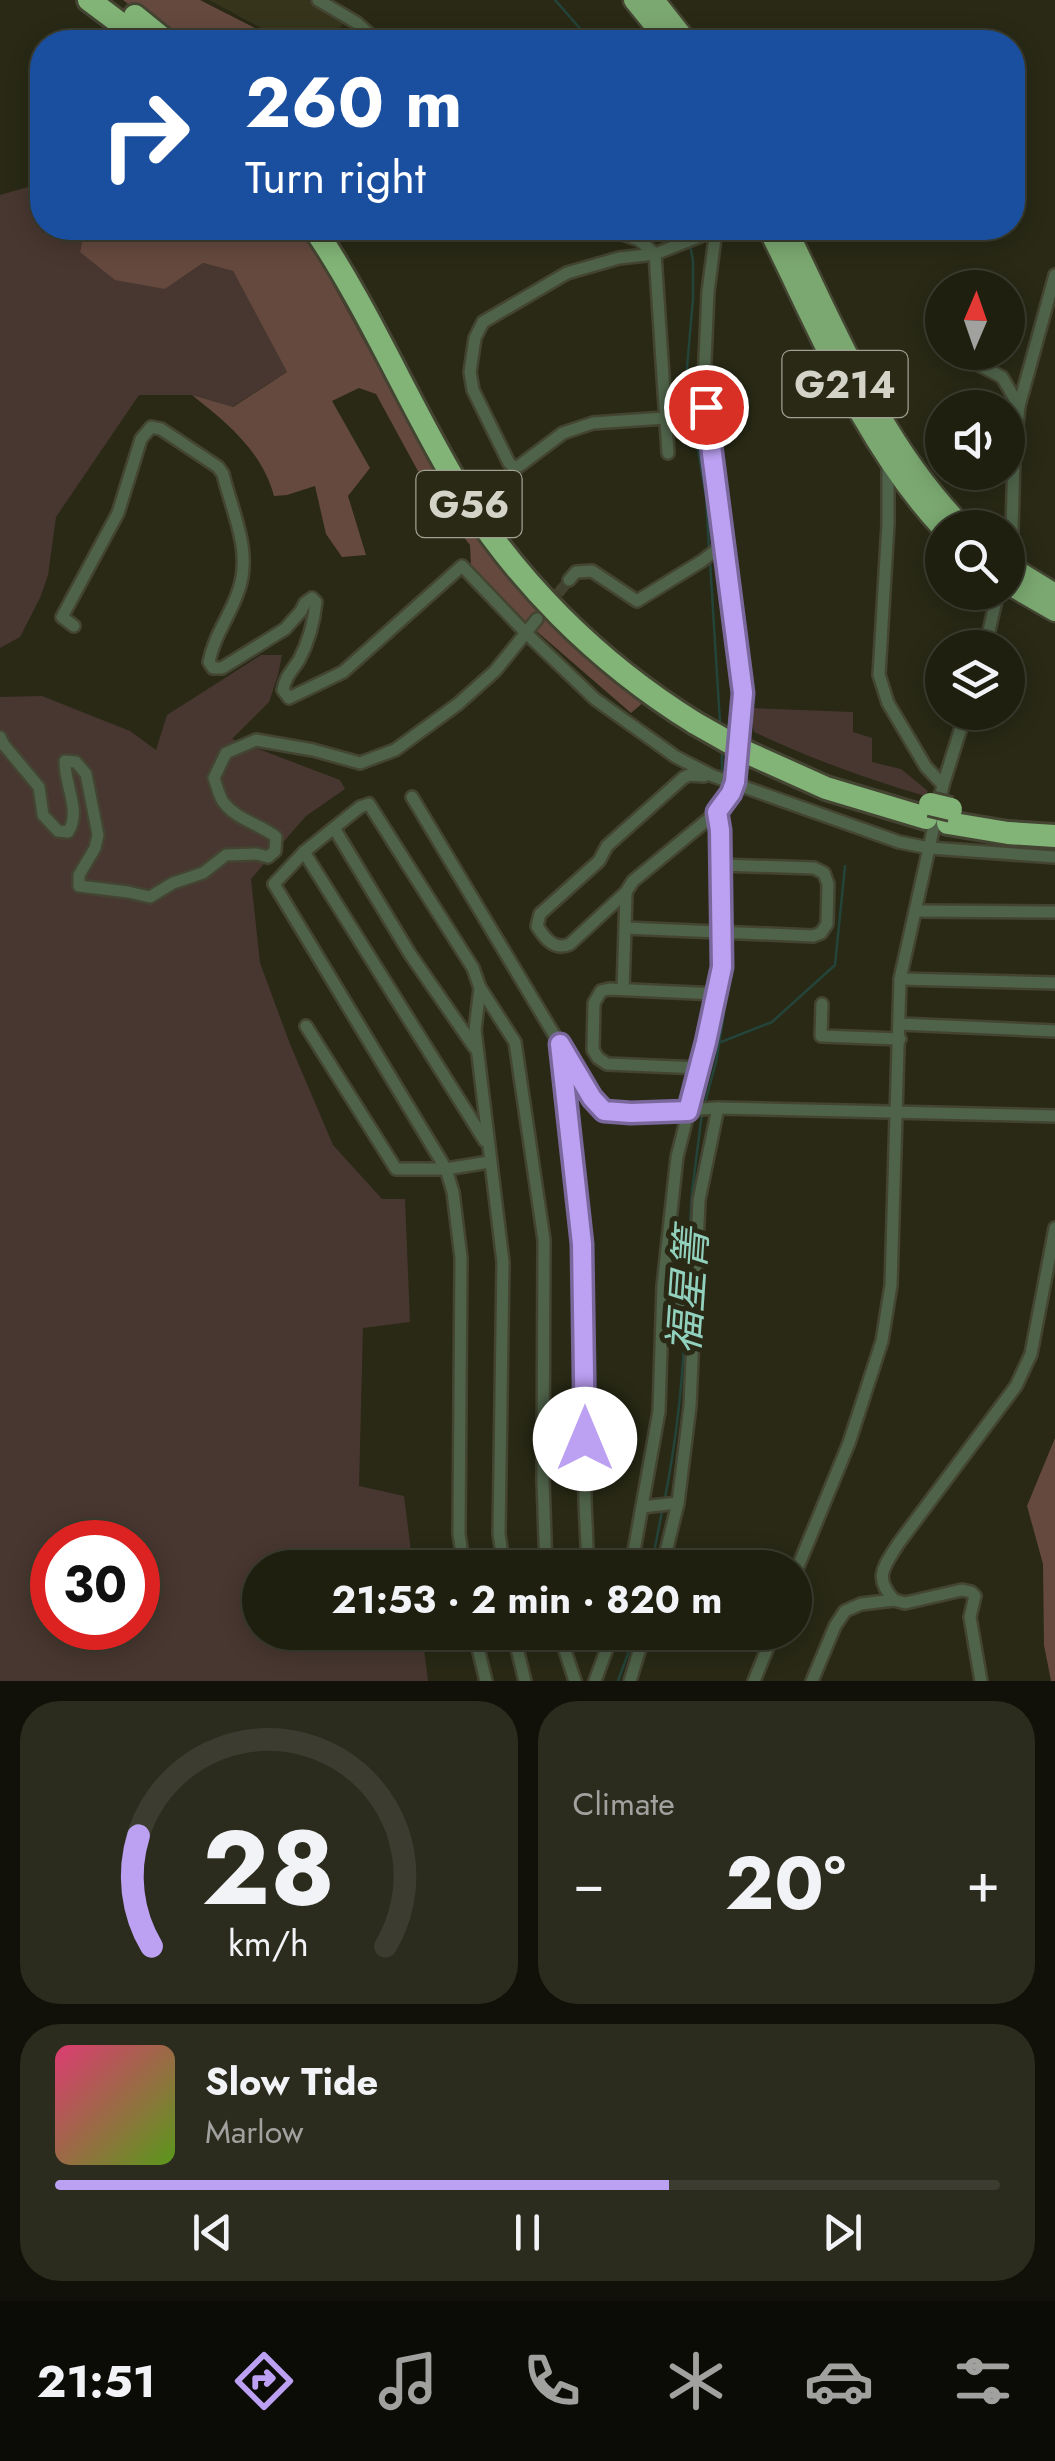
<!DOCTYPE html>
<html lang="en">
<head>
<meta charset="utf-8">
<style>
	:root { --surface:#1f1f10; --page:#2c2c1e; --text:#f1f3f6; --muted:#a1a29f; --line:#3c3d30; --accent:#bca0f2 }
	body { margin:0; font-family:Jost,"Noto Sans SC",sans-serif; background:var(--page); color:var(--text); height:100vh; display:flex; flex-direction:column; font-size:38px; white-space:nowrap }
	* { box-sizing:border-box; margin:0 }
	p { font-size:32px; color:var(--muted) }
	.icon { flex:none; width:55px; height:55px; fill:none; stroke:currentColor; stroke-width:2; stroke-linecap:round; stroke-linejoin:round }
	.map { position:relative; height:1681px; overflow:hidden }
	.details { display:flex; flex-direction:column; gap:20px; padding:20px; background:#111109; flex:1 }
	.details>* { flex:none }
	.banner { position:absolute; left:30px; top:30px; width:995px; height:210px; border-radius:40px; box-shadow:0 5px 25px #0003,0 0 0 2px var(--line); background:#1a4fa0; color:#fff; overflow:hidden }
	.needle { width:65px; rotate:2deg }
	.buttons { position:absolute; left:925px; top:270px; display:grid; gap:20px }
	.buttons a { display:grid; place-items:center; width:100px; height:100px; border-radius:50%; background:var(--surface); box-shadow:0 5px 25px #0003,0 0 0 2px var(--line); font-size:50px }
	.speed { position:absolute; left:30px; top:1520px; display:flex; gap:20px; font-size:50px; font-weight:700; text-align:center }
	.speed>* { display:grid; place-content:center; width:130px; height:130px; border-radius:50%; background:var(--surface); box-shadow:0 5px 25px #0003,0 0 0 2px var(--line); line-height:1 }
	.speed .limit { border:15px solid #d22; background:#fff; color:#111 }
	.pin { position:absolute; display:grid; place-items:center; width:85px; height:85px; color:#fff; margin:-42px; border:5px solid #fff; border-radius:50%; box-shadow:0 2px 10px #0007 }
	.me { position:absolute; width:110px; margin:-55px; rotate:0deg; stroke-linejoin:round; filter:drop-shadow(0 0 8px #0008) }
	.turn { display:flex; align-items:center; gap:35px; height:210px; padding:0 50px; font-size:45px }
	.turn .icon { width:130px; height:130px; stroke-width:2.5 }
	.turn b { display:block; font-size:70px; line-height:85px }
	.big { font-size:75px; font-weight:700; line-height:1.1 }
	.details .card { flex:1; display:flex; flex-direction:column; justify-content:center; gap:15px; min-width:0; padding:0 35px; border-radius:40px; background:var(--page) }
	.details .dial { align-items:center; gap:0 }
	.dial svg { height:260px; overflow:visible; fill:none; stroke:var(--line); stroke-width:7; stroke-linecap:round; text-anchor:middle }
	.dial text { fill:var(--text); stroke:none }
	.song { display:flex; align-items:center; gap:30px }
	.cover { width:120px; height:120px; border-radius:15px; background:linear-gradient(135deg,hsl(340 70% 55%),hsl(90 70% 35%)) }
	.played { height:10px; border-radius:5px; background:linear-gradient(90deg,var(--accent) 65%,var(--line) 65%) }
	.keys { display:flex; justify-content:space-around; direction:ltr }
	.heat { display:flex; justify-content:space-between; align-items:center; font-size:55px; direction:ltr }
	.details .tiles { flex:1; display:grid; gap:20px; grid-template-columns:1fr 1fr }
	.card:last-child { grid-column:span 2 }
	.trip { position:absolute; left:242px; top:1550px; width:570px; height:100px; border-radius:50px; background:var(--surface); box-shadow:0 5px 25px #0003,0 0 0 2px var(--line); font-weight:700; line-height:100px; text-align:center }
	.dock { display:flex; height:160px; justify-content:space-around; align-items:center; background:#0c0c06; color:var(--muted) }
	.dock .icon { width:70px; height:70px }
	.dock .on { color:var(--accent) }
	.dock b { font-size:45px; color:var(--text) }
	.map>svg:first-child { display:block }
	.built { fill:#36351c }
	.green { fill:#483730; fill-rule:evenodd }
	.forest { fill:#65493f }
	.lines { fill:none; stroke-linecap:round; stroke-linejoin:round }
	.stream { stroke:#24443a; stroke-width:2.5 }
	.minor-tunnel { stroke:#424231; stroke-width:11; stroke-dasharray:11 5.5; stroke-linecap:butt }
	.minor-casing { stroke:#444432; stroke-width:16 }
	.trunk-casing { stroke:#444432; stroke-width:25 }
	.motorway-casing { stroke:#444432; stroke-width:28 }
	.minor { stroke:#4f634a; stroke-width:11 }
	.trunk { stroke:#7ba870; stroke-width:20 }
	.motorway { stroke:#82b477; stroke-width:22 }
	.motorway-bridge-casing { stroke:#444432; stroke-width:28; stroke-linecap:butt }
	.motorway-bridge { stroke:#82b477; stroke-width:22 }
	.route-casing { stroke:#7a689d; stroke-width:25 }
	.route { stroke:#bca0f2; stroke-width:18 }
	.labels { text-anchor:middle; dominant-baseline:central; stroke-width:10; stroke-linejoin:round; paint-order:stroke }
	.shield { fill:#292916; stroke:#a0a093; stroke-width:2.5 }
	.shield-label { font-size:38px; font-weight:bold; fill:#d3d3c8 }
	.water-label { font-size:42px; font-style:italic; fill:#91d1bd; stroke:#292916 }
</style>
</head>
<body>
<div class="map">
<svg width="1055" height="1681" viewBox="0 0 1055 1681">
	<rect width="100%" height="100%" fill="#292916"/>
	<polygon class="built" points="209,0 308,0 347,18 330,42 287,42"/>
	<g class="green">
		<polygon points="42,183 42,228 85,228 80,252 165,289 203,263 233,271 287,372 232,407 192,395 139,395 56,517 48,575 40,598 20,637 0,648 0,195"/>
		<path d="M261,655H282L278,675L269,702L232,739L340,780L345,789L306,816L251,879L260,963L290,1044L333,1145L382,1199H405L410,1322L363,1328L359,1486L404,1496L413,1567L260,1568V1632L422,1633L428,1681H0V697L42,696L130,731L156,750L167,715ZM52,1542H138V1628H52Z"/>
		<path d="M750,708L853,712V732L872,738V762L901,769L928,791L925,796C866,779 810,758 754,732Z"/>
	</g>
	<g class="forest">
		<polygon points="123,0 200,0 253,27 274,42 176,42"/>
		<path d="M85,228H297L313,248L437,474L495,559L563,638L645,701L631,713L519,616L471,565L470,545L431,495L376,394L359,388L332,401L370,468L348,496L366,555L342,557L326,534L315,486L287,495L274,496C262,451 227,423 192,395L233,407L287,372L233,271L203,263L165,289L115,280L80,252Z"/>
		<polygon points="1055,1438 1055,1681 1051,1681 1044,1645 1043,1564 1027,1506"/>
	</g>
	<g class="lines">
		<g class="stream">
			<polyline points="555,0 592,42"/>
			<polyline points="690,244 693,261 693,299 686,379 706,497 709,548"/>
			<polyline points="710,561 720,723"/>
			<polyline points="722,751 722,773"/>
			<polyline points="721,1042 772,1022 835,965 845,866"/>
			<polyline points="704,1106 716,1062 724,1014"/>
			<polyline points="685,1304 692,1192 702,1113"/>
			<path d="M665,1498C677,1436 684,1375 685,1312"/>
			<polyline points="651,1568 662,1511"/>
			<polyline points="618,1681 636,1632"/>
		</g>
		<polyline class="minor-tunnel" points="537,619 569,580"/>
		<g class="minor-casing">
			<g id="minor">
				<polyline points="318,0 357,23 378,42"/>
				<polyline points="606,228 639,240 655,254"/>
				<polyline points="655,254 619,258 567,273 483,322 475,338 470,372 473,390 509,463 514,467 519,466 563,433 593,423 665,418"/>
				<polyline points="964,352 965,358 1002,377 1019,406"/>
				<polyline points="668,453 655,254 716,230"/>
				<polyline points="888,464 888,524 879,675 888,703 926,767 943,785"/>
				<polyline points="1011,567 1014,455 1019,406 1055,275"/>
				<polyline points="569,580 576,572 592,571 637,601 702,561 724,544"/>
				<path d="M74,626L62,617L118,513L141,439L151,427L161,429L218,467L223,474C232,512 252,550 239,589C231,615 214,635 209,662L213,668H222L285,629L301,611L305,603L312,598L316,602C314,621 308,643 299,660C292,671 285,677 283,690L289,698L343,672L462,566L525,632L595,699L676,757L713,776L899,842L929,848L1055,857"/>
				<polyline points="985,648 998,592"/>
				<path d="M0,737L4,745L39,787L43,815L58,831L68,832C82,812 64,784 65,761L76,762L86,774L98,835L95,848L79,875V886L128,892L150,897L173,883L203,873L226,855L257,854L268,857L275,851L276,837C260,824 237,820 224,803C219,797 217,786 214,778L226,753L256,740L313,750L360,763L395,750L458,704L495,671L537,619"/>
				<path d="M704,776L689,775L683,778L607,846L599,861L540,914L537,926C545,939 555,951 570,944L626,892L633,881L717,812"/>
				<polyline points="412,797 592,1098 603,1111 631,1113 718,1108 1055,1116"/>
				<polyline points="334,828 410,954 475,1048"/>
				<polyline points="304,852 485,1141"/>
				<polyline points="626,893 625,928 813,936 821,933 827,924 828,884 824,873 814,868 720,865"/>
				<polyline points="916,911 1055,912"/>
				<polyline points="900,979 1055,983"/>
				<polyline points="481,989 515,1042 544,1240 543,1480 546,1568"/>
				<polyline points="623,989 625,928"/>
				<polyline points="822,1004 821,1036 900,1039"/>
				<polyline points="900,1024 1055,1031"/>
				<polyline points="306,1026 396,1169 446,1169 453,1192 461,1258 459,1534 464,1568"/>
				<polyline points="560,1048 582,1244 585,1501 588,1568"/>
				<polyline points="700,1068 607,1064 598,1058 593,1050 594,1003 601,991 609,989 717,994"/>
				<polyline points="489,1162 446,1169 274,884 304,852 360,807 369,804 473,968 480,988 475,1030 503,1262 499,1534 504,1568"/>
				<polyline points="663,1308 692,1309 694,1307"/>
				<polyline points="642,1507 678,1503"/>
				<polyline points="631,1568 659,1411 663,1286 677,1157 706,1042 722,967 720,830 717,812 731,793 735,782 743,693 704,382 708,292 716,230 720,228"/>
				<polyline points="662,1568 678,1503 690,1406 699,1200 718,1108"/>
				<polyline points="795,1574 849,1443 882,1341 891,1285 900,979 943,785 966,712"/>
				<path d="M894,1600C873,1577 884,1567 898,1544L1016,1386L1031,1354L1055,1228"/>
				<polyline points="474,1632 486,1681"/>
				<polyline points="513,1632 525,1681"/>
				<polyline points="559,1632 575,1681"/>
				<polyline points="595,1681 613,1632"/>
				<polyline points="630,1681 645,1632"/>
				<polyline points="754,1681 774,1632"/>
				<polyline points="812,1681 835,1626 845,1611 861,1604 894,1600 905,1603 962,1590 971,1592 975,1596 970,1617 981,1681"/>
			</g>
		</g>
		<g class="trunk-casing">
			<g id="trunk">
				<polyline points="634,0 668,42"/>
				<polyline points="654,0 687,42"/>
				<path d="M768,228C819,330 863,443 942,528"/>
				<path d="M786,228C837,331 881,444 964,528"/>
				<polyline points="1008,565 1055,594"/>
				<polyline points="1008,584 1055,611"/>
			</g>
		</g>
		<g class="motorway-casing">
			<g id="motorway">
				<polyline points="89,0 145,42"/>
				<polyline points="135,16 167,42"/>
				<path d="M314,228C368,308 406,398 455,481C513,579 598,663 695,723"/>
				<polyline points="748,753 826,788 926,818"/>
				<polyline points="948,823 1008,833 1055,836"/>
			</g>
		</g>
		<use href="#minor" class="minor"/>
		<use href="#trunk" class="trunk"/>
		<use href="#motorway" class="motorway"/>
		<g class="motorway-bridge-casing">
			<g id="motorway-bridge">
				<polyline points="695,723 748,753"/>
				<polyline points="930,804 951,809"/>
			</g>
		</g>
		<use href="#motorway-bridge" class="motorway-bridge"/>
	</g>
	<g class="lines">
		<g class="route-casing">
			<polyline id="route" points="585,1439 582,1244 560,1044 592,1098 604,1111 631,1113 688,1111 706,1042 722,967 720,830 717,812 731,793 735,782 743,693 706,407"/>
		</g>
		<use href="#route" class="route"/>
	</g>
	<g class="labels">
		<g class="shield">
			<rect x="782.5" y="351" width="125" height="66" rx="8"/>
			<rect x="416.5" y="471" width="105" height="66" rx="8"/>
		</g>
		<g class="shield-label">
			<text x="845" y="384">G214</text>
			<text x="469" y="504">G56</text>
		</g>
		<g class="water-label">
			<text transform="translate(688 1291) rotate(-86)">福星箐</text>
		</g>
	</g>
</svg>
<div class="buttons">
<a><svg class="needle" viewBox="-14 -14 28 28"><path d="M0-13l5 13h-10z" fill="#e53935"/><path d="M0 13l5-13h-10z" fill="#a1a29f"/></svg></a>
<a><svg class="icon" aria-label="sound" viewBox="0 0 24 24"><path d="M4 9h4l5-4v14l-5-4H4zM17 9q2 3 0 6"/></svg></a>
<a><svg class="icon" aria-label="search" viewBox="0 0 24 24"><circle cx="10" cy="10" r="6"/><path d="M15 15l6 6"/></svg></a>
<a><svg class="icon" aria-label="layers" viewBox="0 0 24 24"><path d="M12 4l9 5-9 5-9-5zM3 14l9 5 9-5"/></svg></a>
</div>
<div class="speed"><div class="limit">30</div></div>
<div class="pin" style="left:706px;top:407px;background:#d93025"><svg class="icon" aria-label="arrive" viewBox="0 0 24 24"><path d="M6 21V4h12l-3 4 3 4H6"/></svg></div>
<svg class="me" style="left:585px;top:1439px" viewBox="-20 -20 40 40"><circle r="19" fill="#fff"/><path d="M0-13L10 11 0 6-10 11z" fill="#bca0f2"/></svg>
<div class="trip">21:53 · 2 min · 820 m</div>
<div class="banner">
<div class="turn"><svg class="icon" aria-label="right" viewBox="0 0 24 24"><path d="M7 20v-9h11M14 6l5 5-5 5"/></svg><div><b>260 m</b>Turn right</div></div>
</div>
</div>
<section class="details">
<div class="tiles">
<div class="card dial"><svg viewBox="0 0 100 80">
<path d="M14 69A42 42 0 1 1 86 69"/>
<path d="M14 69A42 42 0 0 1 10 35" stroke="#bca0f2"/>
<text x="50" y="56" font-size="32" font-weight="700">28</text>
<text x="50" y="72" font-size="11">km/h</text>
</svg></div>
<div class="card"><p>Climate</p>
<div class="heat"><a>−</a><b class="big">20°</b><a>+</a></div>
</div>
<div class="card">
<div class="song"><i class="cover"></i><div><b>Slow Tide</b><p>Marlow</p></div></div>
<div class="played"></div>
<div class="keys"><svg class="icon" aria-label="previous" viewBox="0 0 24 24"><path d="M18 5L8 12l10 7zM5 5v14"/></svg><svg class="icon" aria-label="pause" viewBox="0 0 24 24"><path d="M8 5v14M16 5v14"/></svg><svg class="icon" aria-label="next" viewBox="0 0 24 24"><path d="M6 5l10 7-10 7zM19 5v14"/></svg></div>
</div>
</div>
</section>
<nav class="dock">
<b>21:51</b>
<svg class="icon on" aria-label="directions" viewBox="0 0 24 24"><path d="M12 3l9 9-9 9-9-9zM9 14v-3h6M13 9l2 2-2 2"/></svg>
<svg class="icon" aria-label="music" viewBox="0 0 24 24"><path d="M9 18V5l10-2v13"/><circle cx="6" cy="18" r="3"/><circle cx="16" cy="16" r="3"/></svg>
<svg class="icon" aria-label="phone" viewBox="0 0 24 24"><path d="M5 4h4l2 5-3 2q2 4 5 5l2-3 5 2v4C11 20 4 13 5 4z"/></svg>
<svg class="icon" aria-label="climate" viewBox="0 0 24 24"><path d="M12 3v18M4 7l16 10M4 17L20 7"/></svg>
<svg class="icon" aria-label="car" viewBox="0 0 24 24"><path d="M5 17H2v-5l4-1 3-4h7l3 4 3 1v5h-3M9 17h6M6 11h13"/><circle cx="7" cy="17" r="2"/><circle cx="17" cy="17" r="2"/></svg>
<svg class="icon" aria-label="filters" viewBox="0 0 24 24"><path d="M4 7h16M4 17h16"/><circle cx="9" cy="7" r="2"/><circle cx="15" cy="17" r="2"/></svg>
</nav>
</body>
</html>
